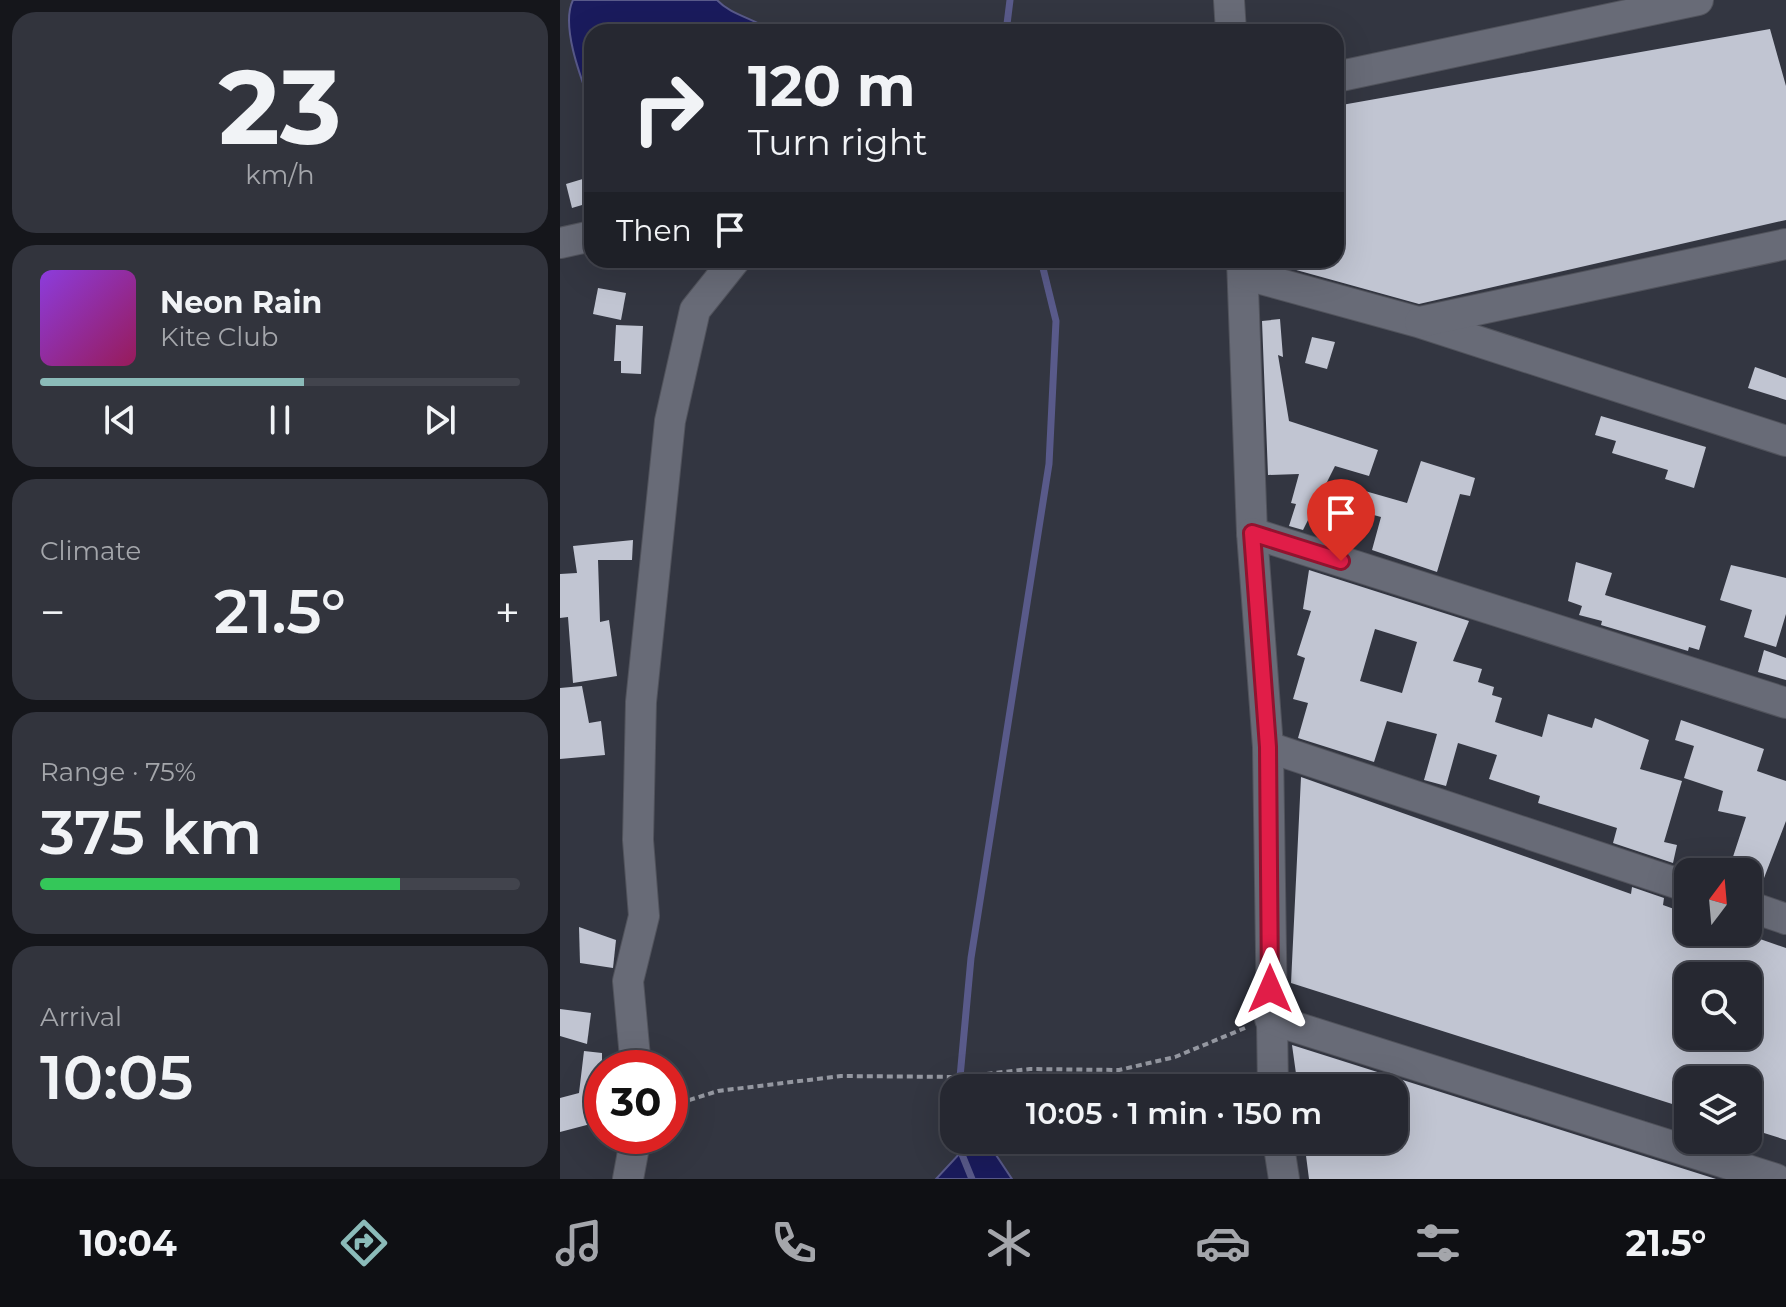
<!DOCTYPE html>
<html lang="en">
<head>
<meta charset="utf-8">
<style>
	:root { --surface:#262831; --page:#32343d; --text:#f1f3f6; --muted:#a4a6ab; --line:#42444d; --accent:#8bbbb9 }
	body { margin:0; font-family:Montserrat,sans-serif; background:var(--page); color:var(--text); height:100vh; display:flex; flex-direction:column; font-size:30px; white-space:nowrap }
	* { box-sizing:border-box; margin:0 }
	p { font-size:26px; color:var(--muted) }
	.icon { flex:none; width:44px; height:44px; fill:none; stroke:currentColor; stroke-width:2; stroke-linecap:round; stroke-linejoin:round }
	.map { position:relative; flex:1; overflow:hidden }
	.sheet { display:flex; flex-direction:column; gap:12px; padding:12px; background:#15161b; width:560px }
	.sheet>* { flex:none }
	.hud { position:absolute; left:24px; top:24px; width:760px; height:244px; border-radius:24px; box-shadow:0 8px 32px #0002,0 0 0 2px var(--line); background:#262831; color:var(--text); overflow:hidden }
	.needle { width:52px; rotate:16deg }
	.tools { position:absolute; left:1114px; top:858px; display:grid; gap:16px }
	.tools a { display:grid; place-items:center; width:88px; height:88px; border-radius:16px; background:var(--surface); box-shadow:0 8px 32px #0002,0 0 0 2px var(--line); font-size:40px }
	.speed { position:absolute; left:24px; top:1050px; display:flex; gap:16px; font-size:40px; font-weight:700; text-align:center }
	.speed>* { display:grid; place-content:center; width:104px; height:104px; border-radius:50%; background:var(--surface); box-shadow:0 8px 32px #0002,0 0 0 2px var(--line); line-height:1 }
	.speed .limit { border:12px solid #d22; background:#fff; color:#111 }
	.pin { position:absolute; display:grid; place-items:center; width:68px; height:68px; color:#fff; margin:-82px -34px; border-radius:50% 50% 50% 0; rotate:-45deg; box-shadow:0 0 8px #0007 }
	.pin .icon { rotate:45deg }
	.me { position:absolute; width:88px; margin:-44px; rotate:0deg; stroke-linejoin:round; filter:drop-shadow(0 0 6px #0008) }
	.turn { display:flex; align-items:center; gap:28px; height:168px; padding:0 32px; font-size:36px }
	.turn .icon { width:104px; height:104px; stroke-width:2.5 }
	.turn b { display:block; font-size:56px; line-height:68px }
	.then { display:flex; align-items:center; height:76px; padding:0 32px; background:#0003; gap:16px; font-size:30px }
	.big { font-size:60px; font-weight:600; line-height:1.1 }
	.sheet .widget { flex:1; display:flex; flex-direction:column; justify-content:center; gap:12px; min-width:0; padding:0 28px; border-radius:24px; background:var(--page) }
	.sheet .dial { align-items:center; gap:0 }
	.dial b { font-size:104px; line-height:1 }
	.song { display:flex; align-items:center; gap:24px }
	.cover { width:96px; height:96px; border-radius:12px; background:linear-gradient(135deg,hsl(270 70% 55%),hsl(330 70% 35%)) }
	.played { height:8px; border-radius:4px; background:linear-gradient(90deg,var(--accent) 55%,var(--line) 55%) }
	.keys { display:flex; justify-content:space-around; direction:ltr }
	.heat { display:flex; justify-content:space-between; align-items:center; font-size:44px; direction:ltr }
	.charge { height:12px; border-radius:6px; background:linear-gradient(90deg,#34c759 75%,var(--line) 0) }
	.trip { position:absolute; left:380px; top:1074px; width:468px; height:80px; border-radius:24px; background:var(--surface); box-shadow:0 8px 32px #0002,0 0 0 2px var(--line); font-weight:600; line-height:80px; text-align:center }
	.menu { display:flex; height:128px; justify-content:space-around; align-items:center; background:#0f1014; color:var(--muted) }
	.menu .icon { width:56px; height:56px }
	.menu .current { color:var(--accent) }
	.menu b { font-size:36px; color:var(--text) }
	main { display:flex; flex:1; min-height:0 }
	.map>svg:first-child { display:block }
	.water { fill:#1a1b5d; stroke:#595a8a; stroke-width:2 }
	.lines { fill:none; stroke-linecap:round; stroke-linejoin:round }
	.stream { stroke:#595a8a; stroke-width:7 }
	.building { fill:#c1c5d2; fill-rule:evenodd }
	.minor-casing { stroke:#51535c; stroke-width:32 }
	.path { stroke:#9497a0; stroke-width:4; stroke-dasharray:6 4; stroke-linecap:butt }
	.minor { stroke:#686b77; stroke-width:30 }
	.route-casing { stroke:#92132f; stroke-width:20 }
	.route { stroke:#e11d48; stroke-width:14 }
</style>
</head>
<body>
<main>
<section class="sheet">
<div class="widget dial"><b>23</b><p>km/h</p></div>
<div class="widget">
<div class="song"><i class="cover"></i><div><b>Neon Rain</b><p>Kite Club</p></div></div>
<div class="played"></div>
<div class="keys"><svg class="icon" aria-label="previous" viewBox="0 0 24 24"><path d="M18 5L8 12l10 7zM5 5v14"/></svg><svg class="icon" aria-label="pause" viewBox="0 0 24 24"><path d="M8 5v14M16 5v14"/></svg><svg class="icon" aria-label="next" viewBox="0 0 24 24"><path d="M6 5l10 7-10 7zM19 5v14"/></svg></div>
</div>
<div class="widget"><p>Climate</p>
<div class="heat"><a>−</a><b class="big">21.5°</b><a>+</a></div>
</div>
<div class="widget"><p>Range · 75%</p><b class="big">375 km</b><div class="charge"></div></div>
<div class="widget"><p>Arrival</p><b class="big">10:05</b></div>
</section>
<div class="map">
<svg width="1226" height="1179" viewBox="0 0 1226 1179">
	<rect width="100%" height="100%" fill="#333641"/>
	<g class="water">
		<path d="M13,0H157C172,16 195,18 213,32H32V108C22,81 0,26 13,0Z"/>
		<polygon points="401,1152 436,1155 452,1179 376,1179"/>
	</g>
	<g class="lines">
		<g class="stream">
			<polyline points="446,32 450,0"/>
			<polyline points="399,1088 411,958 489,464 496,321 481,260"/>
			<polyline points="400,1140 401,1152 412,1179"/>
		</g>
	</g>
	<g class="building">
		<polygon points="1210,29 1226,86 1226,220 859,304 700,260 776,260 776,106"/>
		<polygon points="26,178 32,202 12,208 6,184"/>
		<polygon points="38,288 66,293 61,320 33,314"/>
		<polygon points="720,319 723,357 718,355 729,421 818,450 809,476 775,466 743,530 729,526 736,504 731,503 739,474 708,475 702,321"/>
		<polygon points="56,325 83,326 81,374 61,373 61,361 54,361"/>
		<polygon points="752,337 775,342 767,369 745,363"/>
		<polygon points="1195,367 1226,378 1226,400 1188,388"/>
		<polygon points="1041,416 1146,447 1134,488 1105,479 1108,470 1052,453 1056,441 1035,435"/>
		<polygon points="861,461 915,478 910,496 900,494 877,572 812,550 821,517 799,511 805,491 847,503"/>
		<polygon points="73,540 72,560 38,560 40,622 49,620 57,676 13,683 8,617 0,618 0,574 17,573 13,546"/>
		<polygon points="1016,562 1052,573 1045,595 1146,626 1139,650 1129,647 1128,651 1041,625 1042,621 1019,615 1022,606 1008,601"/>
		<polygon points="1171,565 1226,578 1226,614 1216,647 1184,637 1192,610 1160,600"/>
		<path d="M749,570L909,621L893,661L922,669L918,682L934,687L932,695L942,698L935,722L982,737L988,714L1032,728L1035,718L1089,740L1080,769L1122,781L1104,842L1117,845L1113,863L1053,843L1057,828L978,803L980,796L929,779L937,755L898,743L886,786L864,780L877,734L827,721L814,762L738,738L748,703L733,699L745,658L737,655L751,611L743,609ZM815,629L857,642L842,693L800,681Z"/>
		<polygon points="1204,650 1226,658 1226,680 1198,672"/>
		<polygon points="22,686 29,723 41,721 45,755 0,759 0,688"/>
		<polygon points="1121,720 1204,749 1197,771 1226,781 1226,821 1199,891 1188,888 1188,872 1168,872 1186,817 1158,811 1163,791 1124,778 1134,746 1115,740"/>
		<path d="M741,777L1071,894L1072,887L1104,898L1103,905L1128,914V932H1180L1226,948V1140L1188,1128V1080H1128V1109L731,983ZM1128,976H1188V1036H1128Z"/>
		<polygon points="19,927 56,940 53,968 20,963"/>
		<polygon points="0,1009 31,1013 27,1044 0,1036"/>
		<polygon points="732,1045 1156,1179 749,1179 744,1140 834,1140 834,1088 738,1088"/>
		<polygon points="24,1051 42,1053 42,1121 0,1132 0,1098 19,1093"/>
	</g>
	<g class="lines">
		<g class="minor-casing">
			<g id="minor">
				<polyline points="669,0 671,32"/>
				<polyline points="776,77 1138,0"/>
				<polyline points="0,243 32,236"/>
				<polyline points="682,260 692,533 708,747 713,1088"/>
				<polyline points="683,274 858,322 1226,441"/>
				<polyline points="860,322 1226,244"/>
				<polyline points="692,533 1226,703"/>
				<polyline points="708,747 1128,887"/>
				<polyline points="1188,906 1226,919"/>
				<polyline points="710,1019 1216,1179"/>
				<polyline points="76,1068 68,981 84,916 78,840 81,702 110,421 135,310 175,260"/>
				<polyline points="718,1140 724,1179"/>
				<polyline points="68,1179 76,1136"/>
			</g>
		</g>
		<polyline class="path" points="110,1106 158,1091 281,1076 399,1077 470,1069 559,1070 615,1057 685,1028"/>
		<use href="#minor" class="minor"/>
	</g>
	<g class="lines">
		<g class="route-casing">
			<polyline id="route" points="710,989 708,747 692,533 781,561"/>
		</g>
		<use href="#route" class="route"/>
	</g>
</svg>
<div class="tools">
<a><svg class="needle" viewBox="-14 -14 28 28"><path d="M0-13l5 13h-10z" fill="#e53935"/><path d="M0 13l5-13h-10z" fill="#a4a6ab"/></svg></a>
<a><svg class="icon" aria-label="search" viewBox="0 0 24 24"><circle cx="10" cy="10" r="6"/><path d="M15 15l6 6"/></svg></a>
<a><svg class="icon" aria-label="layers" viewBox="0 0 24 24"><path d="M12 4l9 5-9 5-9-5zM3 14l9 5 9-5"/></svg></a>
</div>
<div class="speed"><div class="limit">30</div></div>
<div class="pin" style="left:781px;top:561px;background:#d93025"><svg class="icon" aria-label="arrive" viewBox="0 0 24 24"><path d="M6 21V4h12l-3 4 3 4H6"/></svg></div>
<svg class="me" style="left:710px;top:989px" viewBox="-20 -20 40 40"><path d="M0-17L14 15 0 8-14 15z" fill="#e11d48" stroke="#fff" stroke-width="4"/></svg>
<div class="trip">10:05 · 1 min · 150 m</div>
<div class="hud">
<div class="turn"><svg class="icon" aria-label="right" viewBox="0 0 24 24"><path d="M7 20v-9h11M14 6l5 5-5 5"/></svg><div><b>120 m</b>Turn right</div></div>
<div class="then">Then<svg class="icon" aria-label="arrive" viewBox="0 0 24 24"><path d="M6 21V4h12l-3 4 3 4H6"/></svg></div>
</div>
</div>
</main>
<nav class="menu">
<b>10:04</b>
<svg class="icon current" aria-label="directions" viewBox="0 0 24 24"><path d="M12 3l9 9-9 9-9-9zM9 14v-3h6M13 9l2 2-2 2"/></svg>
<svg class="icon" aria-label="music" viewBox="0 0 24 24"><path d="M9 18V5l10-2v13"/><circle cx="6" cy="18" r="3"/><circle cx="16" cy="16" r="3"/></svg>
<svg class="icon" aria-label="phone" viewBox="0 0 24 24"><path d="M5 4h4l2 5-3 2q2 4 5 5l2-3 5 2v4C11 20 4 13 5 4z"/></svg>
<svg class="icon" aria-label="climate" viewBox="0 0 24 24"><path d="M12 3v18M4 7l16 10M4 17L20 7"/></svg>
<svg class="icon" aria-label="car" viewBox="0 0 24 24"><path d="M5 17H2v-5l4-1 3-4h7l3 4 3 1v5h-3M9 17h6M6 11h13"/><circle cx="7" cy="17" r="2"/><circle cx="17" cy="17" r="2"/></svg>
<svg class="icon" aria-label="filters" viewBox="0 0 24 24"><path d="M4 7h16M4 17h16"/><circle cx="9" cy="7" r="2"/><circle cx="15" cy="17" r="2"/></svg>
<b>21.5°</b>
</nav>
</body>
</html>
